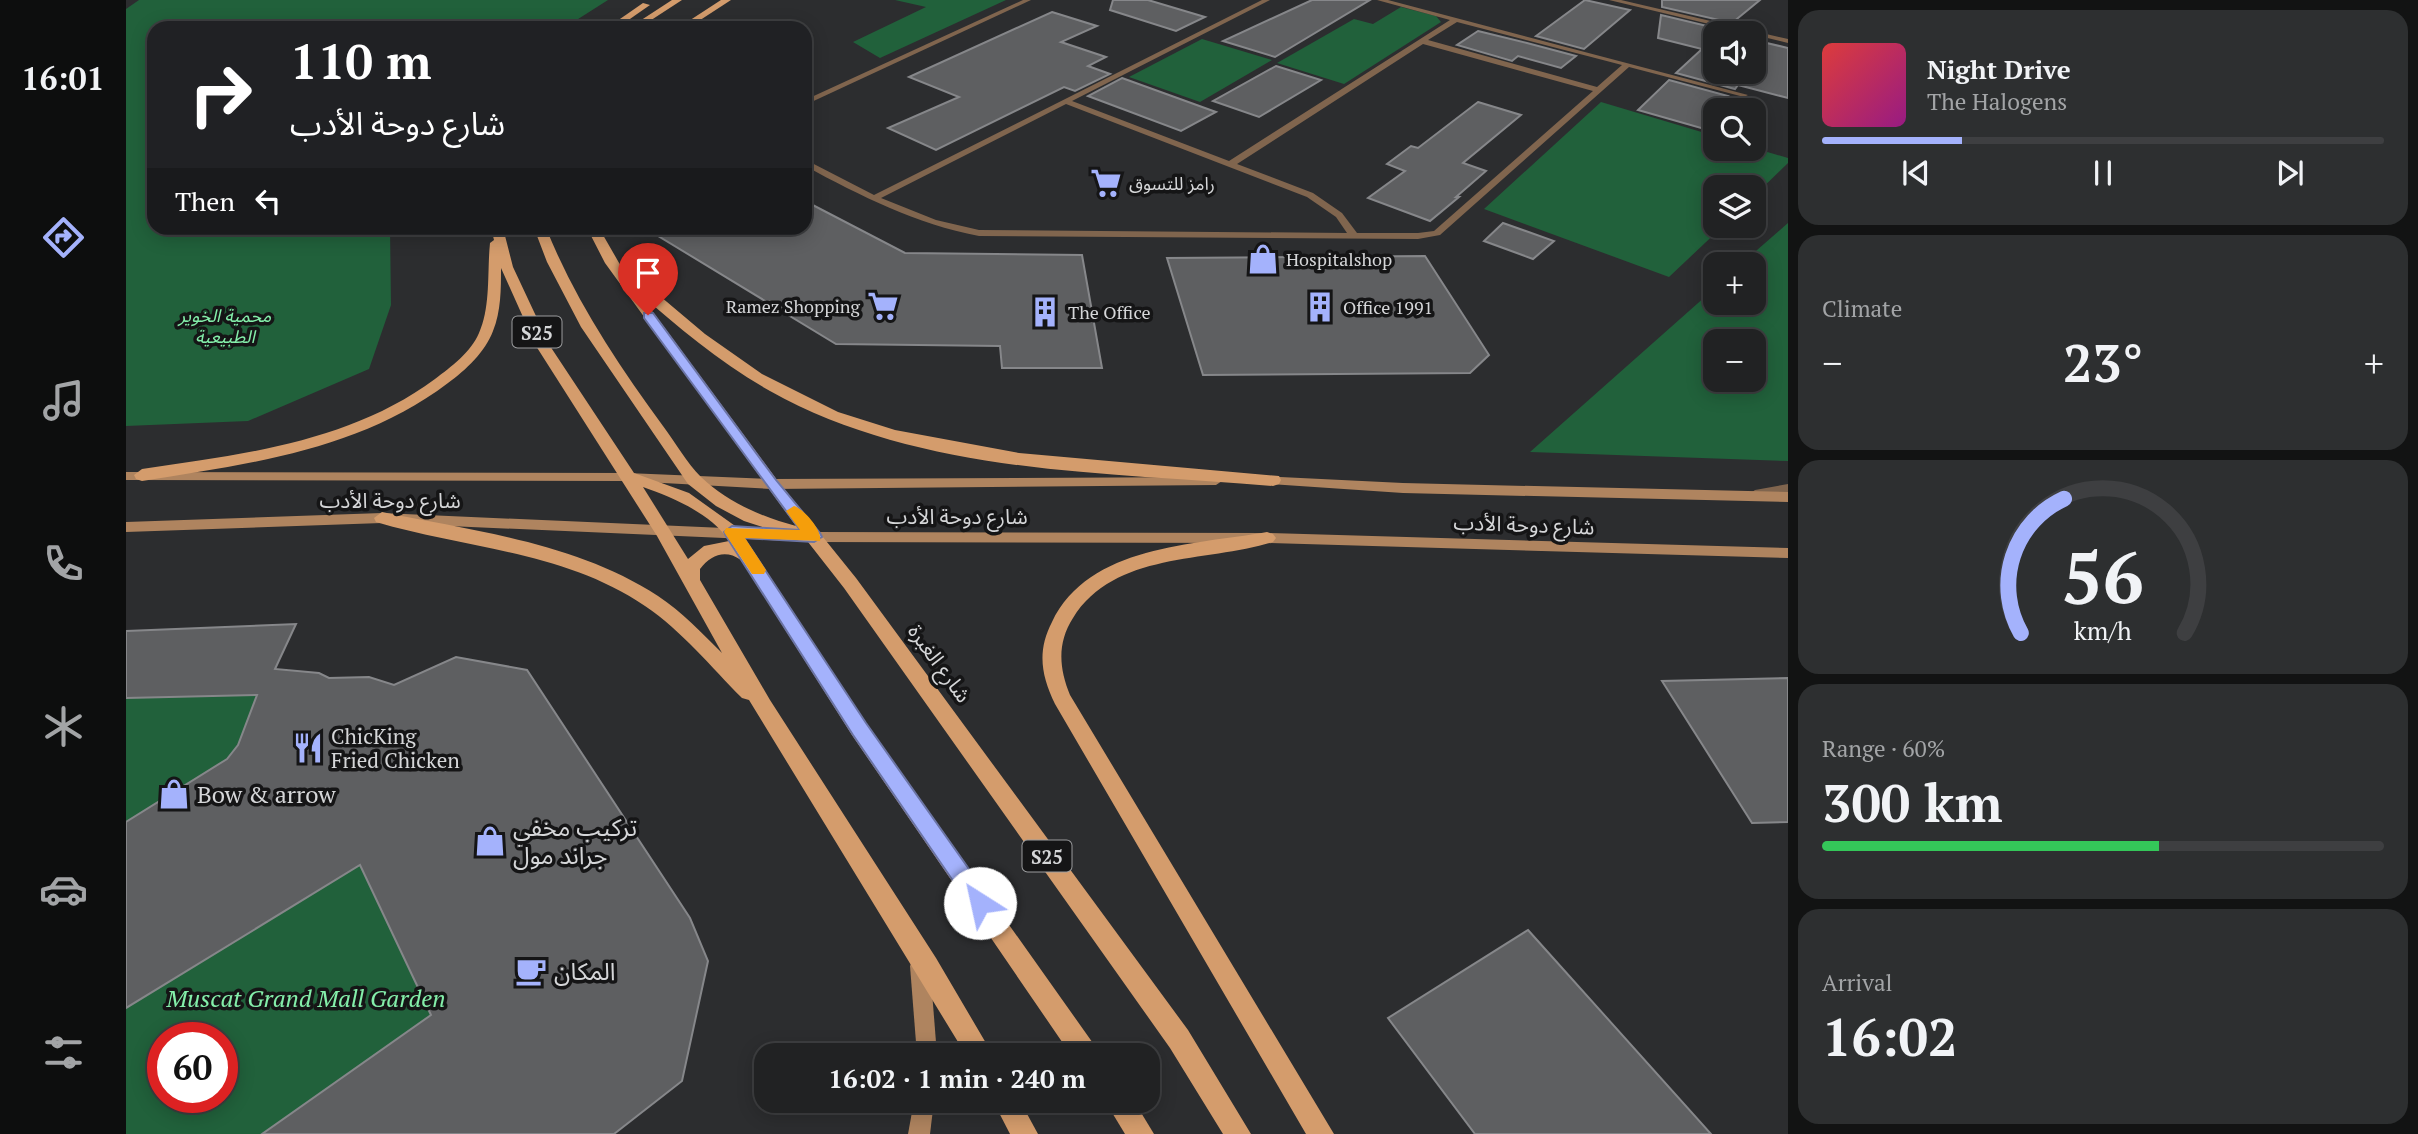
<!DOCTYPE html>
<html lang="en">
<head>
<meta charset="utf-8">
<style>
	:root { --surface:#212223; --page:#2d2f30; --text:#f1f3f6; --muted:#a2a4a6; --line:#3e3f41; --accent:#a4b2fc }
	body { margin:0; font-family:"PT Serif","Noto Sans Arabic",serif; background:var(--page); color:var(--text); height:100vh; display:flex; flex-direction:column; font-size:26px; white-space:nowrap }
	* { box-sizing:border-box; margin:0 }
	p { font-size:23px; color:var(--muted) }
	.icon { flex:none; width:38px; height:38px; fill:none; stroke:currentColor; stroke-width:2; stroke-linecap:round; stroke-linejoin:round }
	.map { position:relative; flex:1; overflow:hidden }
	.panel { display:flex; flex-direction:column; gap:10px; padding:10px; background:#121313; width:630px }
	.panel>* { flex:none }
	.hud { position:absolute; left:21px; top:21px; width:665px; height:214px; border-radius:21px; box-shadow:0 4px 18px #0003,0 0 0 2px var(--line); background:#202124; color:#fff; overflow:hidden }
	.buttons { position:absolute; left:1577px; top:21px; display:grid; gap:14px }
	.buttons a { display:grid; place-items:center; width:63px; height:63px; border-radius:14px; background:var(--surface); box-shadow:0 4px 18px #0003,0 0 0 2px var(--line); font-size:35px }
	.speed { position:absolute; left:21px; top:1022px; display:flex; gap:14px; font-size:35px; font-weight:700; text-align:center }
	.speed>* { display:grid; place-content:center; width:91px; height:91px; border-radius:50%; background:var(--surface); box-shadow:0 4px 18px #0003,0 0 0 2px var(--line); line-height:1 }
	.speed .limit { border:10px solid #d22; background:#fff; color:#111 }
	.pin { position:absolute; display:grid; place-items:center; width:60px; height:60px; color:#fff; margin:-72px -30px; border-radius:50% 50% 50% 0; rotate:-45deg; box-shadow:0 0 7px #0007 }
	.pin .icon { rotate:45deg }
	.me { position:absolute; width:77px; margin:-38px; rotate:325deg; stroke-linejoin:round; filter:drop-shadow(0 0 5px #0008) }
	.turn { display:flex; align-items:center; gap:24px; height:147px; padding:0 28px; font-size:32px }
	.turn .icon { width:91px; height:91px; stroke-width:2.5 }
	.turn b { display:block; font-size:49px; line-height:60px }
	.then { display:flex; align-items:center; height:66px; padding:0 28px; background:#0003; gap:14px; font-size:26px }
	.big { font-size:52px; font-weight:700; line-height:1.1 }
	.panel .tile { flex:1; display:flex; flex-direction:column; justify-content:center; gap:10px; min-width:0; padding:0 24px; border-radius:21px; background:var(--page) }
	.panel .dial { align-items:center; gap:0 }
	.dial svg { height:182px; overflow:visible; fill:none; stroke:var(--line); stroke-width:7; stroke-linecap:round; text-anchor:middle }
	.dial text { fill:var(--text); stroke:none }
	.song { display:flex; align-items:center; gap:21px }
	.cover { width:84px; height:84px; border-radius:10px; background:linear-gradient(135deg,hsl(0 70% 55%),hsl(310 70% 35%)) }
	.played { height:7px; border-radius:4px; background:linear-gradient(90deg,var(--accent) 25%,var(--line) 25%) }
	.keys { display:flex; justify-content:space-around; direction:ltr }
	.heat { display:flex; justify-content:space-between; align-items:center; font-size:38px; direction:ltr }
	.charge { height:10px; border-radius:5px; background:linear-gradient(90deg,#34c759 60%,var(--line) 0) }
	.trip { position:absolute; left:628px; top:1043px; width:406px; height:70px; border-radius:21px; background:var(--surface); box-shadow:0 4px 18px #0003,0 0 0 2px var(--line); font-weight:700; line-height:70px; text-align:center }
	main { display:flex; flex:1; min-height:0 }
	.tab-bar { display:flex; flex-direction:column; width:126px; justify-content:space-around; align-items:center; background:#0d0e0e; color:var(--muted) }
	.tab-bar .icon { width:49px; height:49px }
	.tab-bar .active { color:var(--accent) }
	.tab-bar b { font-size:32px; color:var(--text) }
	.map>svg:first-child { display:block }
	.green { fill:#21613b; fill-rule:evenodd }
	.building { fill:#5e5f61; stroke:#86878a; stroke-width:2 }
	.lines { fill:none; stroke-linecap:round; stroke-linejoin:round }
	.street { fill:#80654e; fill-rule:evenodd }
	.secondary { fill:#af845f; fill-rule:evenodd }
	.primary { fill:#d49c6c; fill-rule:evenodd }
	.route { fill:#a4b2fc; stroke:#6b74a4; stroke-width:2 }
	.slow { fill:#f59e0b }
	.labels { text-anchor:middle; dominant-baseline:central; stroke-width:7; stroke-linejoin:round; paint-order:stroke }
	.far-poi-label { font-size:18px; fill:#d5d6d8; stroke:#151516; text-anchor:start }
	.far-park-label { font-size:18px; font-style:italic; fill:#84efaa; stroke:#151516 }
	.shield { fill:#151516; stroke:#9b9c9e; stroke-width:2 }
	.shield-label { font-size:19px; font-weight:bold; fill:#d5d6d8 }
	.street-label { font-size:21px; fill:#d5d6d8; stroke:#151516 }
	.poi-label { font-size:21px; fill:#d5d6d8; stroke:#151516; text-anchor:start }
	.near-poi-label { font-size:24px; fill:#d5d6d8; stroke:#151516; text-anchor:start }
	.near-park-label { font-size:24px; font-style:italic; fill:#84efaa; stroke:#151516 }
</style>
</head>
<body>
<main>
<nav class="tab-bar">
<b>16:01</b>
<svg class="icon active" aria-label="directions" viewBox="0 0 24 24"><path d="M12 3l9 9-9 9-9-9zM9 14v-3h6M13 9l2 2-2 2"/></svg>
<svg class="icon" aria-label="music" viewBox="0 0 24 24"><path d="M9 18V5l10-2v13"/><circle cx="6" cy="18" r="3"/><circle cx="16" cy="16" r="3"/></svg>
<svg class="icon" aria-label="phone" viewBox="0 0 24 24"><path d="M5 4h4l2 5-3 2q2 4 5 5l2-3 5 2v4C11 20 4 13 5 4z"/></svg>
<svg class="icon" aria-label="climate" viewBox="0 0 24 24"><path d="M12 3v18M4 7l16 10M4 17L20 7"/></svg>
<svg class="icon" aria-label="car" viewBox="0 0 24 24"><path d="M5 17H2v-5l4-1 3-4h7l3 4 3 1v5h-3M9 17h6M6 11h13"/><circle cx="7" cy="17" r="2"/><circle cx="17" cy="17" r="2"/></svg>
<svg class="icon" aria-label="filters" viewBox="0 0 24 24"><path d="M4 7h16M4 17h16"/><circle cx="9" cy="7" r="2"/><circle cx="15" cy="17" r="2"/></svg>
</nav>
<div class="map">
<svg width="1662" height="1134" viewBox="0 0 1662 1134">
	<rect width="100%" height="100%" fill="#2c2d2f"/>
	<g class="green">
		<polygon points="13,0 482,0 438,28 28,28 28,228 264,228 265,305 243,369 122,421 0,426 0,9"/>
		<polygon points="769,0 880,0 754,58 727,42 800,7"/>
		<polygon points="1275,7 1310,16 1315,22 1218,84 1151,63 1228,19 1247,24"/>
		<polygon points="1076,39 1146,60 1074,102 1003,77"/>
		<polygon points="1475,102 1589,136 1589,149 1628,148 1662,158 1662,163 1628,196 1628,187 1589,187 1589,226 1597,226 1543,277 1358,209"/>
		<path d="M1662,223V461L1404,452L1589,288V303H1628V264H1615ZM1628,341V380H1589V341Z"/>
		<polygon points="131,695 112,745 101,759 0,822 0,698"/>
		<path d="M234,865L305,1015L136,1134H0V1008ZM37,1038H96V1097H37Z"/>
	</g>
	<g class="building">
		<polygon points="987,0 1022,0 1079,17 1050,31 984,10"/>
		<polygon points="1186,0 1244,0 1149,57 1097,41"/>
		<polygon points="1459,0 1504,10 1458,49 1410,36"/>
		<polygon points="1536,0 1634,0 1606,23 1536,7"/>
		<polygon points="926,12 971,26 935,42 980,57 962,66 984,74 949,91 938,87 810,150 762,128 833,97 783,77"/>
		<polygon points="1535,15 1598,30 1596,32 1601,33 1589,33 1589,72 1628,72 1628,40 1662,48 1662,98 1612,85 1609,89 1550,73 1576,49 1532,38"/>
		<polygon points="1352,31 1401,43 1450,56 1435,68 1392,56 1386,61 1331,45"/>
		<polygon points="1150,66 1195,80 1133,117 1087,101"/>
		<polygon points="996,78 1090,112 1055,131 962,96"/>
		<polygon points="1543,80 1602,96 1589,110 1589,132 1512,110"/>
		<polygon points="1352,102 1395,115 1337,163 1360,171 1330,197 1333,197 1304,221 1242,198 1279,171 1261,164 1285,146 1292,148"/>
		<polygon points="679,201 779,253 956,255 976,368 876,368 874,346 710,344 519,228 679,228"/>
		<polygon points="1377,223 1428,241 1407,259 1358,241"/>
		<polygon points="1299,256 1363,355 1344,373 1077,375 1041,258"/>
		<polygon points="170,624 149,669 193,673 203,678 243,677 268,685 330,657 401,670 564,918 582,961 556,1081 488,1134 136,1134 305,1015 234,865 0,1008 0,822 101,759 112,745 131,695 0,698 0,631"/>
		<polygon points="1662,678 1662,822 1626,823 1536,681"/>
		<polygon points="1402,930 1585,1134 1349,1134 1262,1018"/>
	</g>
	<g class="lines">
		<g class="street">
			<polygon points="897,0 905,0 679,105 679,100"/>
			<path d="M1136,0H1144L946,101L1103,161L1324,20L1251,0H1262L1622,95L1618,97L1503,67L1314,235L1292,239L853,236C790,224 735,196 679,166V160L682,161L748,195ZM1331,22L1496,65L1471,87L1302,40ZM1297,44L1467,91L1308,231L1292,233H1231L1216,213L1187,193L1111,164ZM940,104L1181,197L1210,217L1221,233L853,230L810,220L755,198Z"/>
			<polygon points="1483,0 1495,0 1662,39 1662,43"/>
			<polygon points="1662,484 1662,494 1629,500 1622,495 1629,490"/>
		</g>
		<g class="secondary">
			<polygon points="0,472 501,473 645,479 1090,477 1096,481 1090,485 645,489 501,481 0,480"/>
			<polygon points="1135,476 1277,483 1662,492 1662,502 1277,493 1130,483 1129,480 1130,477"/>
			<polygon points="256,513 688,532 1141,533 1662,548 1662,558 1141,543 688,542 256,523 0,532 0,522"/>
			<polygon points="794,956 801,959 804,966 811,1055 791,1055 784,966 787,959"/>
			<polygon points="788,1101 808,1101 804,1134 782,1134"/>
		</g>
		<g class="primary">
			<polygon points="546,0 556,0 513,28 503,28"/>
			<polygon points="595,0 605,0 562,28 552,28"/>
			<polygon points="517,3 524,5 491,28 481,28"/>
			<path d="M365,228H377L387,267L424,346L508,473L563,493L612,528L740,723L969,1046L973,1055H945L726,735L615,560C599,549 585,555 574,569V580L644,700L810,958L867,1055H840L623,700L616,698C585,667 556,631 519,606C438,551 341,549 250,522L248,518L256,512C349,531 451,543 532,596C556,612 576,633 596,653L531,536L410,346L375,268C375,289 375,311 367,331C359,352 340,370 322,383C234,450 123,464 16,481L10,479L8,475L16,469C118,454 224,442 309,379C325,367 345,352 353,333C365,306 361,272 364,243L368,240ZM517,487C546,497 586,514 603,541L578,546L562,559Z"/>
			<path d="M408,228H420C449,300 491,363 537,426C549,442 561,463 575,477C601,502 636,517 670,526L479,263L461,228H473L500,275H509L579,334L636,374L712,412L769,430L893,453L1153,476L1155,480L1153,484L1147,486C980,472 794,475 644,391C596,364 553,328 512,292L651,480L730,578L1062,1030L1125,1134H1097L1044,1048L718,588L682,542L618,521L590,506L562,484L455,327L421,262Z"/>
			<path d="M1141,532L1147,534L1150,538L1147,542C1080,563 989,551 947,618C931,643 933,668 944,695L1208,1134H1180L929,704C915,675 911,651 926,622C963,545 1068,545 1141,532Z"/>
			<polygon points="867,1101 894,1101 912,1134 884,1134"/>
			<polygon points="979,1101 1008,1101 1028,1134 999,1134"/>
		</g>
	</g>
	<polygon class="route" points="518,313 527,313 650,480 694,533 696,537 688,542 618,538 740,723 862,896 865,903 862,910 854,913 847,910 727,735 600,536 598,532 606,526 674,530 518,318"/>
	<path class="slow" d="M668,506C678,509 697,531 694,541L619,538L640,570L638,574H626L598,532L600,528L674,530L660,511Z"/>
	<defs>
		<g id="supermarket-bare" transform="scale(2.415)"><path d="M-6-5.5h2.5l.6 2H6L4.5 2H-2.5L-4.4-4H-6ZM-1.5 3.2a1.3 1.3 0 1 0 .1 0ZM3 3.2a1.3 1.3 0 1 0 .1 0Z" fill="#a4b2fc" stroke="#151516" stroke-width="2.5" paint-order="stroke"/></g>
		<g id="shop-bare" transform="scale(2.415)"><path d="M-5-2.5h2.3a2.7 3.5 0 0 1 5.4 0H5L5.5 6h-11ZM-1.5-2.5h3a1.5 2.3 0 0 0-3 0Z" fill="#a4b2fc" stroke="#151516" stroke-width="2.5" paint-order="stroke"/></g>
		<g id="building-bare" transform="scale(2.415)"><path d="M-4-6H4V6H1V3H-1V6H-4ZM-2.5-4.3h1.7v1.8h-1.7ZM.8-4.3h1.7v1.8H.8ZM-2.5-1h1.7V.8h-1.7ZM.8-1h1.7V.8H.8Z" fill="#a4b2fc" stroke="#151516" stroke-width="2.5" paint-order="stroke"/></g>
		<g id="restaurant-bare" transform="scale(2.415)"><path d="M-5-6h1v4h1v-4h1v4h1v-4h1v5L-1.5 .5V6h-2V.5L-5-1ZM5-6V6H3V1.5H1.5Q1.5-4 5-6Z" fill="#a4b2fc" stroke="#151516" stroke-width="2.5" paint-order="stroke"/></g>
		<g id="cafe-bare" transform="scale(2.415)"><path d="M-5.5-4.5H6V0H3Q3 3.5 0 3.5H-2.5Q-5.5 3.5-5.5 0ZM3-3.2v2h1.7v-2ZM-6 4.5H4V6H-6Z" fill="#a4b2fc" stroke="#151516" stroke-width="2.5" paint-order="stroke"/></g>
	</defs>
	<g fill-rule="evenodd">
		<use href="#supermarket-bare" x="980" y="183"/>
		<use href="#shop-bare" x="1137" y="259"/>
		<use href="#supermarket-bare" x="757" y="306"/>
		<use href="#building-bare" x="1194" y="307"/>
		<use href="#building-bare" x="919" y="312"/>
		<use href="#restaurant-bare" x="182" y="748"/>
		<use href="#shop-bare" x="48" y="794"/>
		<use href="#shop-bare" x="364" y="841"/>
		<use href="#cafe-bare" x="405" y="971"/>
	</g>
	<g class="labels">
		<g class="far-poi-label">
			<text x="1003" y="183">رامز للتسوق</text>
			<text x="1160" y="259">Hospitalshop</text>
			<text x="734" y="306" text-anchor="end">Ramez Shopping</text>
			<text x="1217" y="307">Office 1991</text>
			<text x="942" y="312">The Office</text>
		</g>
		<g class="far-park-label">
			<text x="99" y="315">محمية الخوير<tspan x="99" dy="21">الطبيعية</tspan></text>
		</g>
		<g class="shield">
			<rect x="386.5" y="316.5" width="49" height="31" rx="5"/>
			<rect x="896.5" y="840.5" width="49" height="31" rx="5"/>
		</g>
		<g class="shield-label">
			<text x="411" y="332">S25</text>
			<text x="921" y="856">S25</text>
		</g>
		<g class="street-label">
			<text x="264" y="500">شارع دوحة الأدب</text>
			<text x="831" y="516">شارع دوحة الأدب</text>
			<text transform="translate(1398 524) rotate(2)">شارع دوحة الأدب</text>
			<text transform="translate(814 663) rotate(54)">شارع الغبرة</text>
		</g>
		<g class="poi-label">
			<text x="205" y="736">ChicKing<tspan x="205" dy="24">Fried Chicken</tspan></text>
		</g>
		<g class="near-poi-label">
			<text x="71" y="794">Bow &amp; arrow</text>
			<text x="387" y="827">تركيب مخفي<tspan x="387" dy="28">جراند مول</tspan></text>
			<text x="428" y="971">المكان</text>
		</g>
		<g class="near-park-label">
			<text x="180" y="998">Muscat Grand Mall Garden</text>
		</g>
	</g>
</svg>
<div class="buttons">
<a><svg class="icon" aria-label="sound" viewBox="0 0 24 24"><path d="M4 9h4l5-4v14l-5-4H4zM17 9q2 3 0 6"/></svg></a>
<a><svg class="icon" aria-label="search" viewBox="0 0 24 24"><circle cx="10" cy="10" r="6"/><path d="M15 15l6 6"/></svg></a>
<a><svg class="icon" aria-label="layers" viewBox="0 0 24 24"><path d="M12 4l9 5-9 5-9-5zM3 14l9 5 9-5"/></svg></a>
<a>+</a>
<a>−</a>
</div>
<div class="speed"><div class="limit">60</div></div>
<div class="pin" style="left:522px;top:315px;background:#d93025"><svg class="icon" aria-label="arrive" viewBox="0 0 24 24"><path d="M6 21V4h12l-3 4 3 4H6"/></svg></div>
<svg class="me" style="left:854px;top:903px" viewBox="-20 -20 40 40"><circle r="19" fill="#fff"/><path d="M0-13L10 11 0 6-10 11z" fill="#a4b2fc"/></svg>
<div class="trip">16:02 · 1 min · 240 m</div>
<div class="hud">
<div class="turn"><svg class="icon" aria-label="right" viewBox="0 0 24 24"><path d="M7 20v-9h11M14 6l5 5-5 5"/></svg><div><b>110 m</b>شارع دوحة الأدب</div></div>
<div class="then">Then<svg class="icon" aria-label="left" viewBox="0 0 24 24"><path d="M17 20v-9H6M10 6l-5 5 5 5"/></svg></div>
</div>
</div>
<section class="panel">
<div class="tile">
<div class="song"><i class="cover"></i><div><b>Night Drive</b><p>The Halogens</p></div></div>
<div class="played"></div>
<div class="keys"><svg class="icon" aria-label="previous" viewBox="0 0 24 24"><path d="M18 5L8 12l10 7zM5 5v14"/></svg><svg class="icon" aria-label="pause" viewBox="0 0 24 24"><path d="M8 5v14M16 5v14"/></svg><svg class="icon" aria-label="next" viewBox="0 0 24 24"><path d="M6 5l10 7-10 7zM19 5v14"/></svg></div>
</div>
<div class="tile"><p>Climate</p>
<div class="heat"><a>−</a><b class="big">23°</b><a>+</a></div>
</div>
<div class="tile dial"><svg viewBox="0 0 100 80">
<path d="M14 69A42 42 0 1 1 86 69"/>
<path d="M14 69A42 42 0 0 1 33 10" stroke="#a4b2fc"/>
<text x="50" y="56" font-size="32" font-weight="700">56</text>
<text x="50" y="72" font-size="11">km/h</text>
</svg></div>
<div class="tile"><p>Range · 60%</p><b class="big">300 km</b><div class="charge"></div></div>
<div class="tile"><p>Arrival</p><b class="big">16:02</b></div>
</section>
</main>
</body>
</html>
